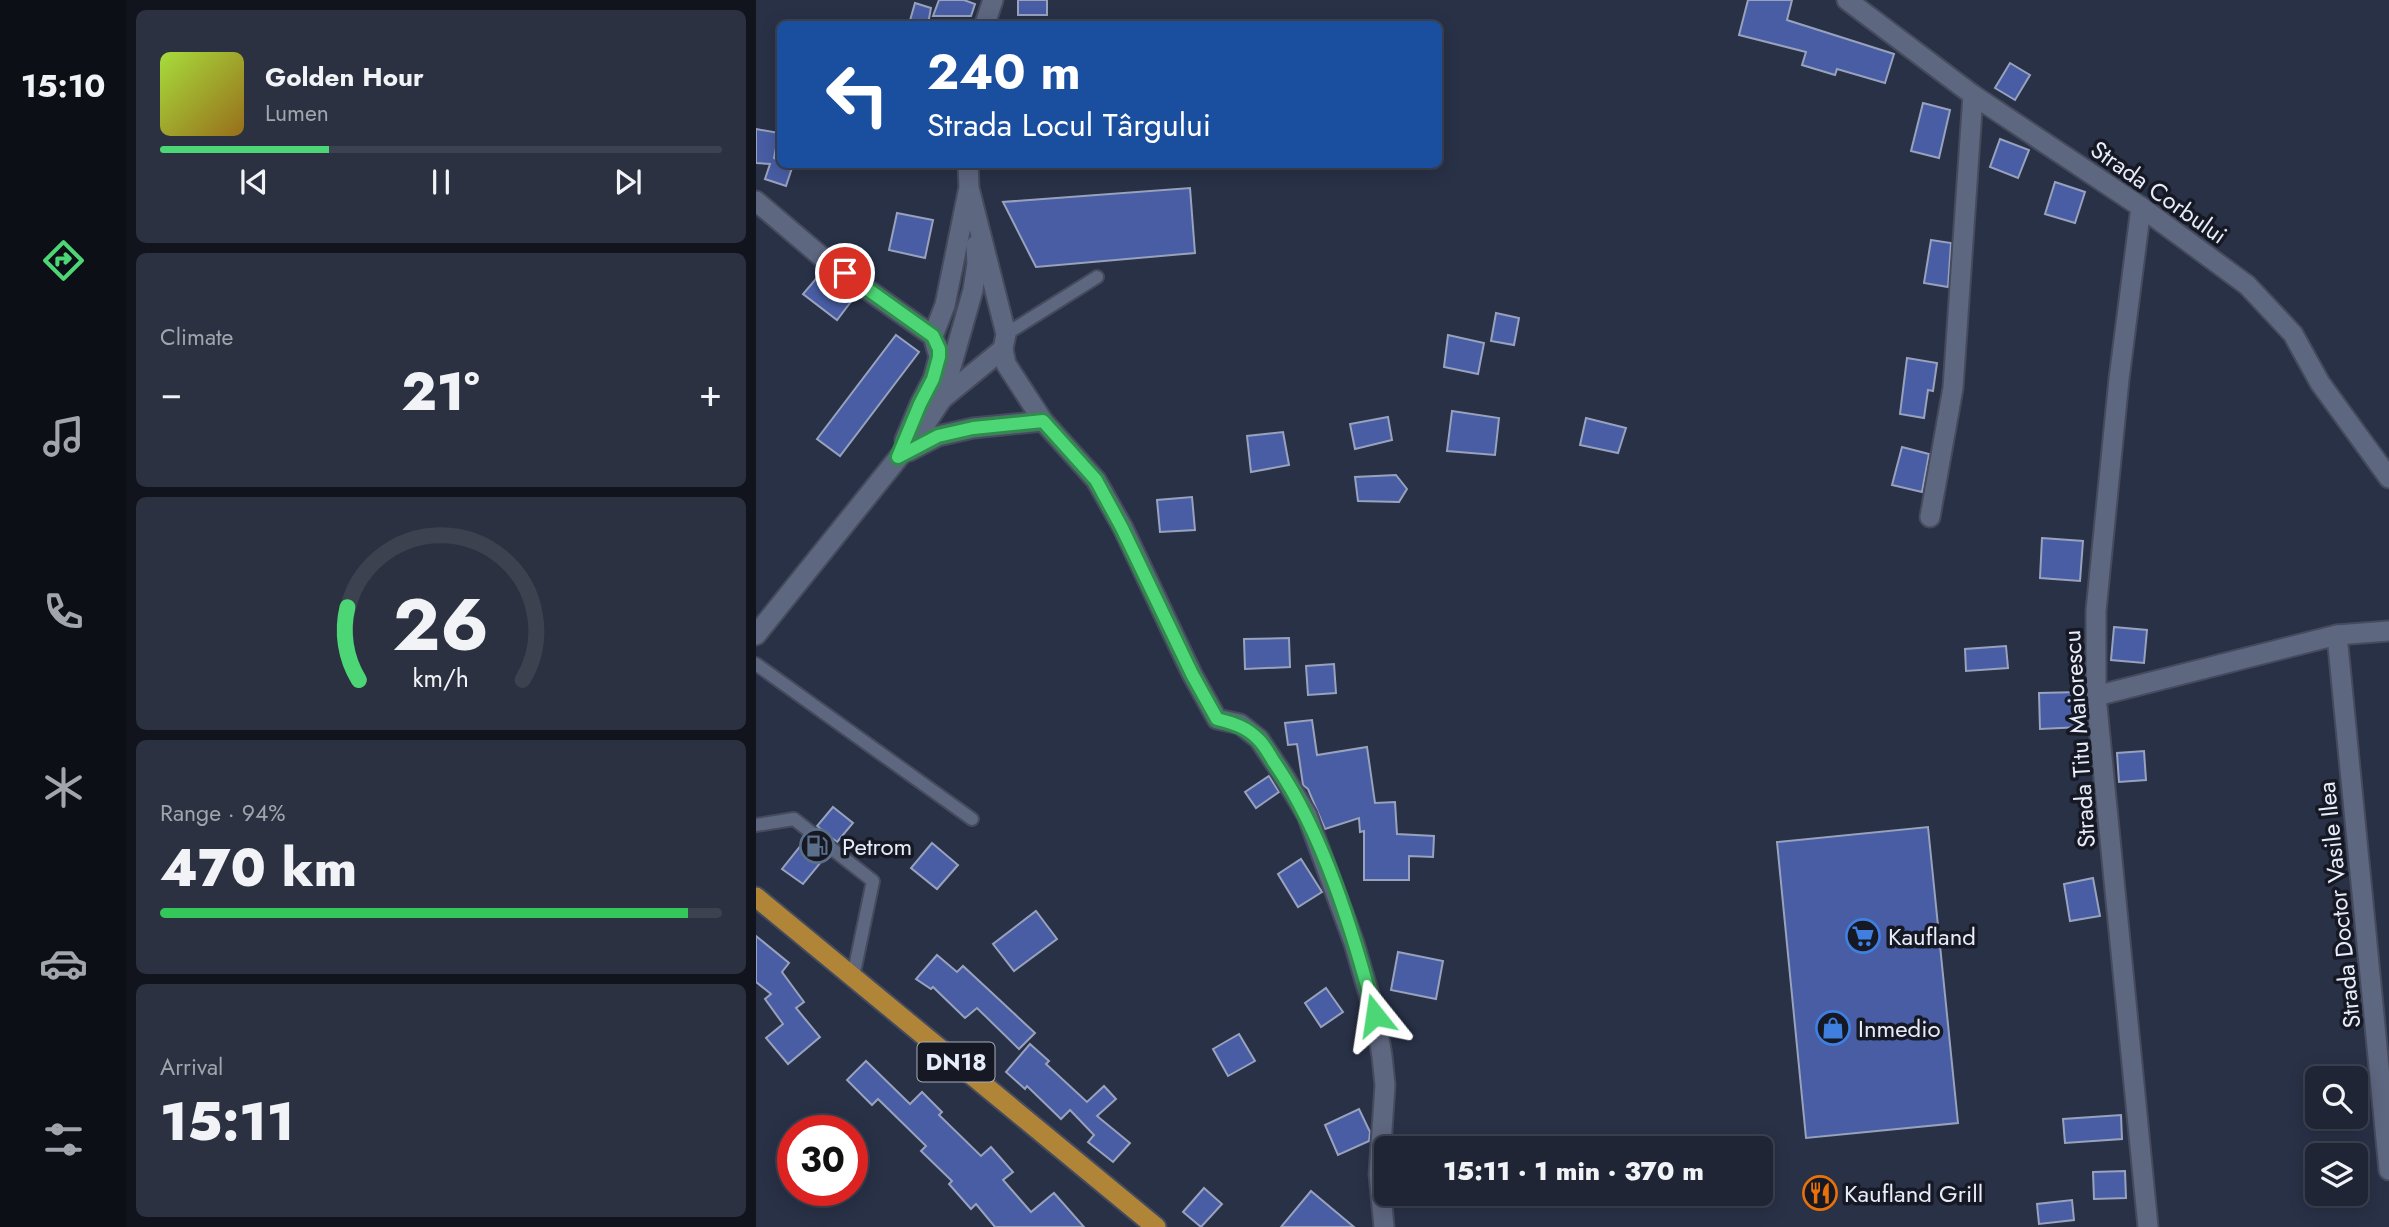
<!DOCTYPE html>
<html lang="en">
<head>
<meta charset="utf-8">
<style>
	:root { --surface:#1f2535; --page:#2c3141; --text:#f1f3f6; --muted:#a1a5ad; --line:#3c4250; --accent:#4cd676 }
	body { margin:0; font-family:Jost,sans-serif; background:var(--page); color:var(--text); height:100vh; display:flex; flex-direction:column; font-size:26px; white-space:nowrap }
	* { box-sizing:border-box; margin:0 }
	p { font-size:23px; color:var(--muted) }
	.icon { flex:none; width:38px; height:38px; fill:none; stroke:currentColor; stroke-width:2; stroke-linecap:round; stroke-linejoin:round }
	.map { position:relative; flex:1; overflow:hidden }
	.details { display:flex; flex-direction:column; gap:10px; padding:10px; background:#11141d; width:630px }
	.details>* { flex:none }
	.top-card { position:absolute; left:21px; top:21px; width:665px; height:147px; border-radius:10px; box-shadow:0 4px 18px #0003,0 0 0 2px var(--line); background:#1a4fa0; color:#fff; overflow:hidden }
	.fabs { position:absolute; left:1549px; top:1066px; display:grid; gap:14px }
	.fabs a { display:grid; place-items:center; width:63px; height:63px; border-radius:10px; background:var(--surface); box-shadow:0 4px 18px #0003,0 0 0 2px var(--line); font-size:35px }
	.speed { position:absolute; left:21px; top:1115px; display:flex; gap:14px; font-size:35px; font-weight:700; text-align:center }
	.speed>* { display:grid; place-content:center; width:91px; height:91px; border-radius:50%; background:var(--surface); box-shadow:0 4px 18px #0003,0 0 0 2px var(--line); line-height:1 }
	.speed .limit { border:10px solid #d22; background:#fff; color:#111 }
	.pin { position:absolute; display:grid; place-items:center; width:60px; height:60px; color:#fff; margin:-30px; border:4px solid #fff; border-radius:50%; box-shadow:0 2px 7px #0007 }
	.me { position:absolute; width:77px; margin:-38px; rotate:345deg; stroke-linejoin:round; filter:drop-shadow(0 0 5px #0008) }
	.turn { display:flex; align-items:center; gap:24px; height:147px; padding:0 35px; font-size:32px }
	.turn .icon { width:91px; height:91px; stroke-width:2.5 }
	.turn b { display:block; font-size:49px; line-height:60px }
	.big { font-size:52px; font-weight:800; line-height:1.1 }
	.details .widget { flex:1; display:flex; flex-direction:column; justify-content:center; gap:10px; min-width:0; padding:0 24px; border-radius:10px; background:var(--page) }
	.details .dial { align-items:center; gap:0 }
	.dial svg { height:182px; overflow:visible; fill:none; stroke:var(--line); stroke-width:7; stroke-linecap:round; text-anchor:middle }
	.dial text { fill:var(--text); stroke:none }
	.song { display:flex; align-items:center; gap:21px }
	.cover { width:84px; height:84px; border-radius:10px; background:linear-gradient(135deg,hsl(80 70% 55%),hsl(40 70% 35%)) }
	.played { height:7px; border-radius:4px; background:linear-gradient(90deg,var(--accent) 30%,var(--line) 30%) }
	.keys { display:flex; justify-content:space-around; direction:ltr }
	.heat { display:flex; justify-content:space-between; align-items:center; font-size:38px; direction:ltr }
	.charge { height:10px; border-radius:5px; background:linear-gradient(90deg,#34c759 94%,var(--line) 0) }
	.trip { position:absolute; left:618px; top:1136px; width:399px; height:70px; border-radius:10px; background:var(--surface); box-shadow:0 4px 18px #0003,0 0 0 2px var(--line); font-weight:800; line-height:70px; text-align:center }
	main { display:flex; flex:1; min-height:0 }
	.dock { display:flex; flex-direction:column; width:126px; justify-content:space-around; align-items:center; background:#0c0f15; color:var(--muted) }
	.dock .icon { width:49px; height:49px }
	.dock .current { color:var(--accent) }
	.dock b { font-size:32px; color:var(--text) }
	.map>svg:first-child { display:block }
	.building { fill:#485da4; stroke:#98a2bd; stroke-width:2 }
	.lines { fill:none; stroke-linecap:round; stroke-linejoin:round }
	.service-casing { stroke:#454b5d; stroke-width:16 }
	.minor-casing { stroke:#454b5d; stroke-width:23 }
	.primary-casing { stroke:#454b5d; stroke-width:23 }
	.service { stroke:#5e6780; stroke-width:12 }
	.minor { stroke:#5e6780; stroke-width:19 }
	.primary { stroke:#b18537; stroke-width:19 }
	.route-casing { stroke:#318b4d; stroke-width:18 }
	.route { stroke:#4cd676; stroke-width:12 }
	.labels { text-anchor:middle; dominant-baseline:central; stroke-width:7; stroke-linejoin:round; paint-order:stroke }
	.shield { fill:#161923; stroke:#a8adba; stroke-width:2 }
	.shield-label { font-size:23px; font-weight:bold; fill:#e6ecfa }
	.street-label { font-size:24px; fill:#e6ecfa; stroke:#161923 }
	.poi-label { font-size:24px; fill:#e6ecfa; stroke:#161923; text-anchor:start }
</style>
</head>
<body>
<main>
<nav class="dock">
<b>15:10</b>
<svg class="icon current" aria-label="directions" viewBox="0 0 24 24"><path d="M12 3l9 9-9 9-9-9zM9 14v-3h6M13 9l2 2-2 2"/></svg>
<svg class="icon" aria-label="music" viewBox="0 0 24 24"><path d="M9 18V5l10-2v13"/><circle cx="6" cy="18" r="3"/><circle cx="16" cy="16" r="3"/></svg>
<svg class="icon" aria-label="phone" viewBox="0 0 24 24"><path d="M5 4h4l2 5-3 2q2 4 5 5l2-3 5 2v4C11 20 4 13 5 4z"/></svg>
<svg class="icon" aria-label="climate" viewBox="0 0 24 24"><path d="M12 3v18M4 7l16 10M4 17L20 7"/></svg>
<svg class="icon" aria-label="car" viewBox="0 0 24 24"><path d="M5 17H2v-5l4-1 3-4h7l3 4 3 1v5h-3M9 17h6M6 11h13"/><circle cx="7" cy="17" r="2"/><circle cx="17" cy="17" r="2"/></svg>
<svg class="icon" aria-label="filters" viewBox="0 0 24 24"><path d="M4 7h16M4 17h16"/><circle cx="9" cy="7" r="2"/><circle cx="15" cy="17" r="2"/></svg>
</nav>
<section class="details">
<div class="widget">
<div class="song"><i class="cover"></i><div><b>Golden Hour</b><p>Lumen</p></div></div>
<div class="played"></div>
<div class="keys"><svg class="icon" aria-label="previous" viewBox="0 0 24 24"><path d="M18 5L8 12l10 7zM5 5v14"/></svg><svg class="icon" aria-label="pause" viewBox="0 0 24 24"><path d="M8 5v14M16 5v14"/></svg><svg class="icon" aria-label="next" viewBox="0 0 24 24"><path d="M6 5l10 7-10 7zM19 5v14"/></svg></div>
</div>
<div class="widget"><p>Climate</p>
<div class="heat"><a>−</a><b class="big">21°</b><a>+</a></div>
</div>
<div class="widget dial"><svg viewBox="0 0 100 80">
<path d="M14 69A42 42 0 1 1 86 69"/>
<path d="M14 69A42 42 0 0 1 9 37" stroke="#4cd676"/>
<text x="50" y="56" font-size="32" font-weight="700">26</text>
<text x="50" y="72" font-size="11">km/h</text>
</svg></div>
<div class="widget"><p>Range · 94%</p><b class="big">470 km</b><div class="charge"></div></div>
<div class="widget"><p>Arrival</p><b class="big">15:11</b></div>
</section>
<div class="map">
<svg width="1633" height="1227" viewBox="0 0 1633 1227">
	<rect width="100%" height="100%" fill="#293147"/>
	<g class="building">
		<polygon points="183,0 208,0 219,4 215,16 177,16"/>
		<rect x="262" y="0" width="29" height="15"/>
		<polygon points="992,0 1036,0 1031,20 1138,54 1129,83 1081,69 1079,75 1046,65 1050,52 983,35"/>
		<polygon points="159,3 175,8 172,24 153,24"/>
		<polygon points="1254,63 1274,75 1259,100 1239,88"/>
		<polygon points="1167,103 1194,110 1183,158 1155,151"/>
		<polygon points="0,129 23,133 18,158 24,161 24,164 37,165 30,186 9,179 14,164 0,163"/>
		<polygon points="1244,139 1273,150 1262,178 1234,167"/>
		<polygon points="1299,182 1329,192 1319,223 1289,214"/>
		<polygon points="434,188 439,253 280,267 247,202"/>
		<polygon points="141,213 177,220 169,258 133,250"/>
		<polygon points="1175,240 1195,243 1192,287 1168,283"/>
		<polygon points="64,274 97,299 81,320 47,294"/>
		<polygon points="740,313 763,318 758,345 735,341"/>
		<polygon points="140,335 163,352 84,456 61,439"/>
		<polygon points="692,335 728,343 722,374 688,367"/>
		<polygon points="1151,358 1181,363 1177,391 1172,390 1168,418 1144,414"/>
		<polygon points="696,411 743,418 739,455 691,451"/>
		<polygon points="632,417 636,440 599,449 594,424"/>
		<polygon points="830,418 870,428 862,453 824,445"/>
		<polygon points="527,432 533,465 495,472 491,436"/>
		<polygon points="1146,447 1173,454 1166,492 1136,485"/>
		<polygon points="640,475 651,489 643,502 602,501 599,477"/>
		<polygon points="436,497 439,530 404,532 401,500"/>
		<polygon points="1286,538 1327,541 1324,581 1284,578"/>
		<polygon points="1358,627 1391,630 1388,663 1355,660"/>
		<polygon points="533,638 534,667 489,669 488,639"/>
		<polygon points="1250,646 1252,668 1210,671 1209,649"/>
		<polygon points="578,664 580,693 552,695 550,666"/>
		<polygon points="1324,692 1326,727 1284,729 1283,693"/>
		<polygon points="556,720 561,755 611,747 619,803 639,802 641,834 678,836 677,857 653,856 653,880 608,880 608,831 604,832 603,818 569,829 552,789 547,785 541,744 532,745 529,723"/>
		<polygon points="1388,751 1390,780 1363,782 1361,753"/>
		<polygon points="513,776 523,792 500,808 489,792"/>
		<polygon points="77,807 97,823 81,842 61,826"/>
		<polygon points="1172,827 1202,1123 1050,1138 1021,842"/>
		<polygon points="50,839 70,856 47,884 26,869"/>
		<polygon points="176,843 202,865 181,889 155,868"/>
		<polygon points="545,859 566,892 542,907 522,874"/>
		<polygon points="1337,878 1344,916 1314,921 1308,884"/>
		<polygon points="280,911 301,939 258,971 237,944"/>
		<polygon points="0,936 33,963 26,972 48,1002 40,1008 64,1037 32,1064 10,1038 27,1024 9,999 15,994 0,982"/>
		<polygon points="642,952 687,961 680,999 635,990"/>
		<polygon points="181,955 201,972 207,966 279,1033 263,1049 221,1008 209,1018 177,987 175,989 160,979"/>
		<polygon points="570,988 587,1012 565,1027 549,1003"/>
		<polygon points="483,1034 499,1061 472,1076 457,1049"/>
		<polygon points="274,1044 293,1061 290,1064 331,1102 348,1086 360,1099 341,1116 374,1143 357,1162 332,1142 338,1135 314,1110 305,1119 271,1086 269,1089 250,1072"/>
		<polygon points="110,1061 154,1104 166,1092 186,1112 183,1115 225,1156 235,1147 257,1172 247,1180 275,1212 298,1193 328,1227 239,1227 220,1204 215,1209 193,1184 196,1181 165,1151 170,1146 122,1099 116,1105 91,1080"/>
		<polygon points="603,1109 614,1132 613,1141 582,1155 569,1125"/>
		<polygon points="1365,1115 1366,1139 1309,1143 1307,1119"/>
		<polygon points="1369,1171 1370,1198 1338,1199 1337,1172"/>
		<polygon points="448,1188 466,1204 445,1227 427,1212"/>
		<polygon points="555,1191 598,1227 525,1227"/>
		<polygon points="1316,1200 1318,1220 1283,1224 1281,1204"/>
	</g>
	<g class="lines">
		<g class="service-casing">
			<g id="service">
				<polyline points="250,334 341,277"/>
				<polyline points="0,664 216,819"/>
				<polyline points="0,825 38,819 117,881 97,977"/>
			</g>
		</g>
		<g class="minor-casing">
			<g id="minor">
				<polyline points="1091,0 1217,95 1385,207 1491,285 1537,334 1564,383 1633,478"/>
				<polyline points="229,24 237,0"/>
				<polyline points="212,164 213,188 250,334 247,349 250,364 287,421 340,480 367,528 436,674 461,719 484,724 503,739 527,775 551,815 598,943 619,1015 626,1056 629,1085 623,1174 628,1227"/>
				<polyline points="0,201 67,258 177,336 183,357 177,379 164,404 149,440"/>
				<polyline points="1385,207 1363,379 1340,611 1340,696 1392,1227"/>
				<polyline points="177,336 189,305 212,192"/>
				<polyline points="186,399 247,349"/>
				<polyline points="153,451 182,436 217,428 287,421"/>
				<polyline points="1174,517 1197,388 1217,95"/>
				<polyline points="0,635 143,457 158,441 186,399 217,290 221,264 220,245"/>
				<polyline points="1581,635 1633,1170"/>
				<polyline points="1340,696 1581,635 1633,631"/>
			</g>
		</g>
		<g class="primary-casing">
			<polyline id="primary" points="0,897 400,1227"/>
		</g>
		<use href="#service" class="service"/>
		<use href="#minor" class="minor"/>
		<use href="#primary" class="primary"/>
	</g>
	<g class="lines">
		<g class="route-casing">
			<path id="route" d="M89,273L177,336L183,349V357L177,379L164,404L142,457L182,436L217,428L287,421L340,480L366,528L436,674L461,719C477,723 491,727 503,740C509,746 513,754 518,762C567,832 597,932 619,1015"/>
		</g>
		<use href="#route" class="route"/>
	</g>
	<defs>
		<g id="fuel-ring" transform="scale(1.75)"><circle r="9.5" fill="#161923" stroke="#5c6f8a" stroke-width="1.5"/><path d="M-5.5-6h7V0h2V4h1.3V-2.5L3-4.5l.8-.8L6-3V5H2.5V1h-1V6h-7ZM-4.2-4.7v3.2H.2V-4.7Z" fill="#5c6f8a"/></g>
		<g id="supermarket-ring" transform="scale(1.75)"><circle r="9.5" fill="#161923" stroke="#3f7fe0" stroke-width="1.5"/><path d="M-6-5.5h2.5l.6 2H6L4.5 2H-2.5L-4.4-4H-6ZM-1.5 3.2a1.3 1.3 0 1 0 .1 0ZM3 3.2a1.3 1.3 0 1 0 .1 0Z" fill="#3f7fe0"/></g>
		<g id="shop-ring" transform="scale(1.75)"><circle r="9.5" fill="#161923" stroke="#3f7fe0" stroke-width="1.5"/><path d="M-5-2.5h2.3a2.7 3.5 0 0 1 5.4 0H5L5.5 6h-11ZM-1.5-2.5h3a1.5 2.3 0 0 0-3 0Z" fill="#3f7fe0"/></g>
		<g id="restaurant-ring" transform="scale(1.75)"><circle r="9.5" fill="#161923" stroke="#e8710a" stroke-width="1.5"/><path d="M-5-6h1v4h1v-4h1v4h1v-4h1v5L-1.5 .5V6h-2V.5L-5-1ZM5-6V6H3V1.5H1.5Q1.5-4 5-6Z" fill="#e8710a"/></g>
	</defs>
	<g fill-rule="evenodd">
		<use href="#fuel-ring" x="61" y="846"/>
		<use href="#supermarket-ring" x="1107" y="936"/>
		<use href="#shop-ring" x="1077" y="1028"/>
		<use href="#restaurant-ring" x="1064" y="1193"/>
	</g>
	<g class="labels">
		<rect class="shield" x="161.5" y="1042.5" width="77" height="39" rx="5"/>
		<g class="shield-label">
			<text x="200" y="1062">DN18</text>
		</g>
		<g class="street-label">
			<text transform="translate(1403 192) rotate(35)">Strada Corbului</text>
			<text transform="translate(1323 739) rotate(-94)">Strada Titu Maiorescu</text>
			<text transform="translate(1583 905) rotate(-96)">Strada Doctor Vasile Ilea</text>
		</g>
		<g class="poi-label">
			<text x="86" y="846">Petrom</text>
			<text x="1132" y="936">Kaufland</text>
			<text x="1102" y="1028">Inmedio</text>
			<text x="1088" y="1193">Kaufland Grill</text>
		</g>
	</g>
</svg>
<div class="fabs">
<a><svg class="icon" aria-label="search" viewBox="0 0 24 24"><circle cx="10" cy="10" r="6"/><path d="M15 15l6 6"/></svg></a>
<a><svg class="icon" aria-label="layers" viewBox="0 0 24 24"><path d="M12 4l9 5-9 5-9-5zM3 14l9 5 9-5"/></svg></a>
</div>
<div class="speed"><div class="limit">30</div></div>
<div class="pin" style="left:89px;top:273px;background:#d93025"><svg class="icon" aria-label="arrive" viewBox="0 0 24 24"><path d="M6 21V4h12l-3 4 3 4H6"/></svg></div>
<svg class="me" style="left:619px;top:1015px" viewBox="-20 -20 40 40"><path d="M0-17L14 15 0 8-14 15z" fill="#4cd676" stroke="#fff" stroke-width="4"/></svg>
<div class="trip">15:11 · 1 min · 370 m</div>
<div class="top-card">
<div class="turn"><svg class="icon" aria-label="left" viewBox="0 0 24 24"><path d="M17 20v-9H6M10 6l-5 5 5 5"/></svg><div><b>240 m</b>Strada Locul Târgului</div></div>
</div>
</div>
</main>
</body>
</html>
